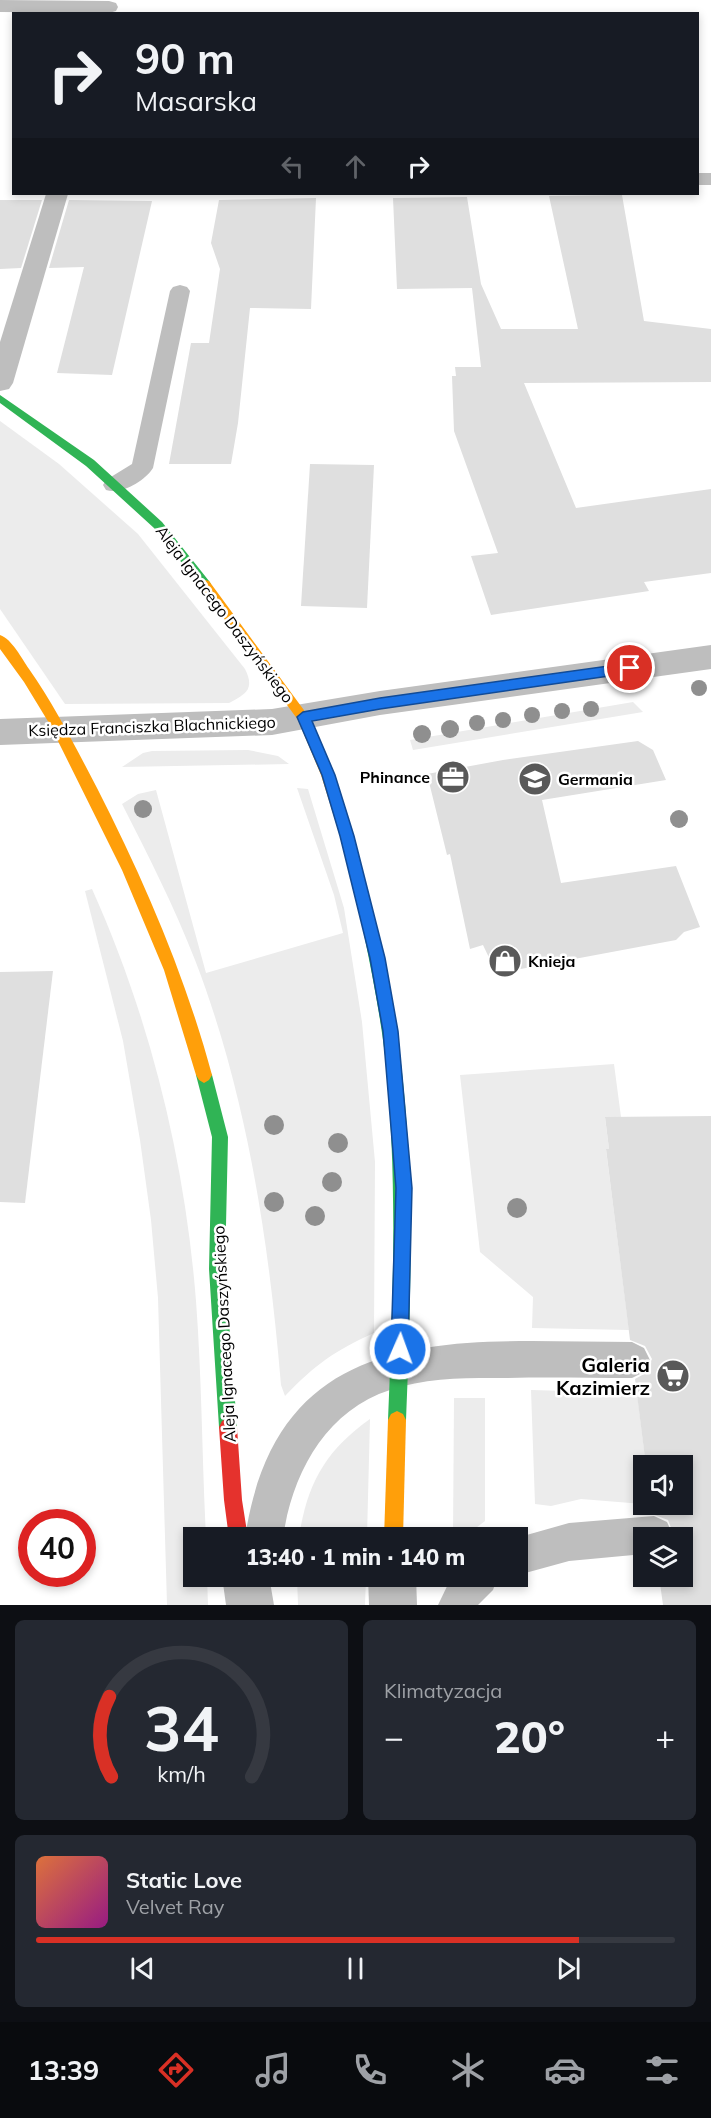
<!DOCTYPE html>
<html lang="pl">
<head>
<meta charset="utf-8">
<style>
	:root { --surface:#171b24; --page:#242831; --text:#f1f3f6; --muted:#9ea1a6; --line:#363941; --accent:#d93025 }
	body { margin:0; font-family:Mulish,sans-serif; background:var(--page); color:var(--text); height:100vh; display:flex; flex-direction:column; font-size:22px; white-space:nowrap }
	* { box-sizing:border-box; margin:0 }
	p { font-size:20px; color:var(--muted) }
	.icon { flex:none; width:33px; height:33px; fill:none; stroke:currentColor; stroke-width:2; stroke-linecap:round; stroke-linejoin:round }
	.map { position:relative; height:1605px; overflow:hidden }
	.details { display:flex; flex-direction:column; gap:15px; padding:15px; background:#0d0f14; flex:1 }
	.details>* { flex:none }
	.top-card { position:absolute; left:12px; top:12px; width:687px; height:183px; border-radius:0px; box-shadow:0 3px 9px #0003; background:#171b24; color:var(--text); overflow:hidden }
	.buttons { position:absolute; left:633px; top:1455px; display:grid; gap:12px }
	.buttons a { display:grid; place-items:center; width:60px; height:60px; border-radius:0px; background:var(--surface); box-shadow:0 3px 9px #0003; font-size:30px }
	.speed { position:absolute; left:18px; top:1509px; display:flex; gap:12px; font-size:30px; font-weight:700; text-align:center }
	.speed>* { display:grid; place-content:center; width:78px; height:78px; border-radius:50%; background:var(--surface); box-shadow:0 3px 9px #0003; line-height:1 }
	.speed .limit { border:9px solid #d22; background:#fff; color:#111 }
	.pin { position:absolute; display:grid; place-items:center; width:51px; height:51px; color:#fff; margin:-26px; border:3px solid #fff; border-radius:50%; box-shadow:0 2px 6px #0007 }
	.me { position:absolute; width:66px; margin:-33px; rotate:2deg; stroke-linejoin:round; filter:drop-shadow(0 0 4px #0008) }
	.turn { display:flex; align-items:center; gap:21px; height:126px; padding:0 24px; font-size:27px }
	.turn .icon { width:78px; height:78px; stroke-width:2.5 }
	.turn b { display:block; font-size:42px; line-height:51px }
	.lanes { display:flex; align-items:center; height:57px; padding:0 24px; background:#0003; justify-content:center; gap:30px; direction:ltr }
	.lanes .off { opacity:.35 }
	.big { font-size:45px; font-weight:800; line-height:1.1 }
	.details .card { flex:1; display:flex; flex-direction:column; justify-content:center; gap:9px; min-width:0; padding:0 21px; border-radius:9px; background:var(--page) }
	.details .dial { align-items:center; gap:0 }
	.dial svg { height:156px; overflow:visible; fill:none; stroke:var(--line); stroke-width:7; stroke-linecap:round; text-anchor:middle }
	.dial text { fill:var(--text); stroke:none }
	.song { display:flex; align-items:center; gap:18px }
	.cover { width:72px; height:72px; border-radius:9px; background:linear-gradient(135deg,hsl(20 70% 55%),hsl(310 70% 35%)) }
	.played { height:6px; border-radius:3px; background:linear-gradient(90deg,var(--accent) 85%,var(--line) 85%) }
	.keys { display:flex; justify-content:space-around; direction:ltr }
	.heat { display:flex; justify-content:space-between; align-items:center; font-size:33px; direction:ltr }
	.details .tiles { flex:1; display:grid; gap:15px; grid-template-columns:1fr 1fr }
	.card:last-child { grid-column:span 2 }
	.trip { position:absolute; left:183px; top:1527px; width:345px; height:60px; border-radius:0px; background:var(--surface); box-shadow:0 3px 9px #0003; font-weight:800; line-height:60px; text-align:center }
	.tabs { display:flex; height:96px; justify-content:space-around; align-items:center; background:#090b0e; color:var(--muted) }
	.tabs .icon { width:42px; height:42px }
	.tabs .active { color:var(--accent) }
	.tabs b { font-size:27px; color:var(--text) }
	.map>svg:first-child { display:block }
	.green { fill:#ececec }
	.building { fill:#dfdfdf }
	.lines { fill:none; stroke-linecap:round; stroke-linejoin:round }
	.lane { fill:#bebebe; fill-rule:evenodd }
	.street { fill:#bebebe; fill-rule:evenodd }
	.fast { fill:#30b455; fill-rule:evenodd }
	.slow { fill:#ff9f0a; fill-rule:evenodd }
	.jam { fill:#e5322d; fill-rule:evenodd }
	.tree { fill:#8f8f8f }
	.route { fill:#1a73e8; stroke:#114b97; stroke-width:1.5 }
	.labels { text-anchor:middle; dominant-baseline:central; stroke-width:5; stroke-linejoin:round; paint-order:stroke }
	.street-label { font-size:16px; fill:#000; stroke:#fff }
	.poi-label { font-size:16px; font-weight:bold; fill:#000; stroke:#fff; text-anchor:start }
	.near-poi-label { font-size:20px; font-weight:bold; fill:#000; stroke:#fff; text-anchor:end }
</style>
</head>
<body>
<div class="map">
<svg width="711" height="1605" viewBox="0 0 711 1605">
	<rect width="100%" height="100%" fill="#fff"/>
	<g class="green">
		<path d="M0,421L59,464L138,534L245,669C255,689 246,694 229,703L65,704L0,609Z"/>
		<polygon points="633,702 643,712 413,750 410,740"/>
		<polygon points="248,750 278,756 289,764 122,767 143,753 152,751"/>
		<path d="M297,788L308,789L344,908L362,1022L375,1162L374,1333C334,1351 316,1364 285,1396L281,1385C269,1242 247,1095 195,960C174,906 148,855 122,804L138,794L156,790L206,973L343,933L334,895Z"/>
		<path d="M92,889C150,1018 185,1160 196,1301C202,1380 202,1459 206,1537L194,1538V1576L207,1577L208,1605H167L158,1298L151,1220L140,1140L123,1041L85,891Z"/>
		<polygon points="614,1064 621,1117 605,1118 609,1149 606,1150 629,1330 532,1328 533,1297 480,1252 460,1075"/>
		<polygon points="531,1390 637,1393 646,1465 644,1466 643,1504 581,1499 551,1506 535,1504"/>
		<polygon points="454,1398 485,1398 485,1521 464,1537 453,1537"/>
		<path d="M370,1419L367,1537H299C307,1484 325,1451 370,1419Z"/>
		<polygon points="297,1577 366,1577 365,1605 298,1605"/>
	</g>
	<g class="building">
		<polygon points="622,195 644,321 711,329 711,382 524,383 576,508 711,489 711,573 644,582 649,591 491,615 471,556 498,553 454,431 452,376 456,376 455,367 481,367 472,288 397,289 393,198 467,197 481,284 501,329 578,329 549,196"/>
		<polygon points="316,198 311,309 250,308 238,423 231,464 169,464 191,343 209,343 220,269 211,243 219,200"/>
		<polygon points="0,200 42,200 21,268 0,269"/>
		<polygon points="69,200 152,201 112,375 57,373 84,267 49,268"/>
		<polygon points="310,464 374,465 367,608 301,606"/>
		<polygon points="638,741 653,750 666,780 542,800 561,883 676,866 700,927 684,932 676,940 510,971 493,966 483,945 470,949 450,854 447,855 427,774 503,760"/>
		<polygon points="53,971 25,1203 0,1202 0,972"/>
		<polygon points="711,1116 711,1605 663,1605 659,1576 682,1576 682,1538 675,1538 668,1520 652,1514 651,1504 682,1504 682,1466 646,1466 635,1379 646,1373 652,1359 645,1346 630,1340 606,1149 609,1149 605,1117"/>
	</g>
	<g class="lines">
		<g class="lane">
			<path d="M180,285L187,287L190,291L153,468C145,481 121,495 106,490L103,485L106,480L132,464L170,291L173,287Z"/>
			<path d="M632,1342L644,1348L650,1360L644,1372L632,1378C591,1378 549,1377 508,1378C469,1378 427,1377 390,1390C325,1411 292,1474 283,1538H245C278,1315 460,1342 632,1342Z"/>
			<polygon points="654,1516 667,1522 673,1535 672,1538 644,1538 644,1554 569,1561 518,1575 516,1538 569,1523"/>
			<polygon points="452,1576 498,1576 493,1590 478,1605 438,1605"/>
		</g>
		<g class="street">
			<polygon points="0,0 109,1 116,3 118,7 116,11 109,13 0,12"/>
			<rect x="698" y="173" width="13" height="12"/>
			<polygon points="46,194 68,194 13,383 9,389 0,391 0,342"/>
			<polygon points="711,645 711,669 380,715 272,735 0,745 0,719 272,709 380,691"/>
			<polygon points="222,1576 269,1576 274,1605 226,1605"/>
			<polygon points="368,1576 416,1576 417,1605 369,1605"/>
		</g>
		<g class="fast">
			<polygon points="0,395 94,460 162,522 209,581 211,584 209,587 201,587 154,528 86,466 0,403"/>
			<path d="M371,927L376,929L378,934C387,974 395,1014 400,1055C415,1176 411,1298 406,1420L403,1426L397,1429L391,1426L388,1420C393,1299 398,1176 385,1055C380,1014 372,974 364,934L366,929Z"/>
			<polygon points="204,1067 209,1070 212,1075 228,1137 225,1269 237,1427 234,1433 228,1436 222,1433 219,1427 209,1269 212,1137 196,1075 199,1070"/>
		</g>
		<g class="slow">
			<polygon points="205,580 209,581 309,717 335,775 354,836 378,934 376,939 371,941 366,939 364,934 340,836 321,775 298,720 201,587 199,584"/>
			<path d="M0,635C12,639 22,659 29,669C55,706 76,748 97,788C144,880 185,975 212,1075L209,1080L204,1083L199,1080L196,1075L164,970L122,870L49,723L24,682L0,649Z"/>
			<polygon points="397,1411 403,1414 406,1420 403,1538 384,1538 388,1420 391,1414"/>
		</g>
		<polygon class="jam" points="228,1418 234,1421 237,1427 242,1500 248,1538 229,1538 224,1500 219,1427 222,1421"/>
	</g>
	<g class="tree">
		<circle cx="699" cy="688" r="8"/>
		<circle cx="591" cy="709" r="8"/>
		<circle cx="562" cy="711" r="8"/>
		<circle cx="532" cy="715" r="8"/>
		<circle cx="503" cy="720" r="8"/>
		<circle cx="477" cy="723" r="8"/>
		<circle cx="450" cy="729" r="9"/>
		<circle cx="422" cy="734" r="9"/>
		<circle cx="143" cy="809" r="9"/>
		<circle cx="679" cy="819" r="9"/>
		<circle cx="274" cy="1125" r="10"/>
		<circle cx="338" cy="1143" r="10"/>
		<circle cx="332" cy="1182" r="10"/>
		<circle cx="274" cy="1202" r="10"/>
		<circle cx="517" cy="1208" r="10"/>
		<circle cx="315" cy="1216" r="10"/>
	</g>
	<polygon class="route" points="630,663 636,668 630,673 380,709 312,721 335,775 354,836 385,958 398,1031 412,1188 408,1349 406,1355 400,1358 393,1355 391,1349 396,1188 383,1031 370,958 340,836 322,775 297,717 303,712 380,698"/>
	<defs>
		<g id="office-disc" transform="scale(1.725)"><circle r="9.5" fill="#595959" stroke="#fff"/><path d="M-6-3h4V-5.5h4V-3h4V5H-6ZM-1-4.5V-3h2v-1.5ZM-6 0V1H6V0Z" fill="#fff"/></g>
		<g id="university-disc" transform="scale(1.725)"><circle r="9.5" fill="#595959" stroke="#fff"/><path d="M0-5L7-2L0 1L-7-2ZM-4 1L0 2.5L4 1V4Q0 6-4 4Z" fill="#fff"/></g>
		<g id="shop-disc" transform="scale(1.725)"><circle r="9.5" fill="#595959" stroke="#fff"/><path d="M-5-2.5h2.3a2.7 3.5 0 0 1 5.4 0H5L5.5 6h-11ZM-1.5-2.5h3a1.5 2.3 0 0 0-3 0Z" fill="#fff"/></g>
		<g id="supermarket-disc" transform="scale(1.725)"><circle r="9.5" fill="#595959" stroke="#fff"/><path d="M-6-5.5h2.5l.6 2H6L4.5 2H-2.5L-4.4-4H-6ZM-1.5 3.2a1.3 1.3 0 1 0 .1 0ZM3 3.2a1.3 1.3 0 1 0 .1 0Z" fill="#fff"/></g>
	</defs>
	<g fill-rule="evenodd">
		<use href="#office-disc" x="453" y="777"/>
		<use href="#university-disc" x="535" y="779"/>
		<use href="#shop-disc" x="505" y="961"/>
		<use href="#supermarket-disc" x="673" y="1376"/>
	</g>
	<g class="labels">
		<g class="street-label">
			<text transform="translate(225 614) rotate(53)">Aleja Ignacego Daszyńskiego</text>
			<text transform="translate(152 726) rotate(-2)">Księdza Franciszka Blachnickiego</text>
			<text transform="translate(224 1334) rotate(-93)">Aleja Ignacego Daszyńskiego</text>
		</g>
		<g class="poi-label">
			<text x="430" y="777" text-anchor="end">Phinance</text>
			<text x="558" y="779">Germania</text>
			<text x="528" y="961">Knieja</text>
		</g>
		<g class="near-poi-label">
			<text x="650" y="1364">Galeria<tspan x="650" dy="23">Kazimierz</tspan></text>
		</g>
	</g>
</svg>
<div class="buttons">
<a><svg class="icon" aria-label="sound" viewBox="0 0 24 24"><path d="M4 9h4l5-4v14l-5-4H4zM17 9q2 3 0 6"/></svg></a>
<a><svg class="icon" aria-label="layers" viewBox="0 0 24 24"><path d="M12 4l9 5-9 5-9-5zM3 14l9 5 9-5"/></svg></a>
</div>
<div class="speed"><div class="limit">40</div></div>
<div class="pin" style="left:630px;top:668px;background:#d93025"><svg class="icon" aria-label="arrive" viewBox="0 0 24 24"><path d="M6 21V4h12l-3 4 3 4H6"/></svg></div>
<svg class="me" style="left:400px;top:1349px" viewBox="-20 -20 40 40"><circle r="17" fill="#1a73e8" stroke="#fff" stroke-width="3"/><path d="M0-11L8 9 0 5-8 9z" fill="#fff"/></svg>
<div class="trip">13:40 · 1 min · 140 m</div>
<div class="top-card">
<div class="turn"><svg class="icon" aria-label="right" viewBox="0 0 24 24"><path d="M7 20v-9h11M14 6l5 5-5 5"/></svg><div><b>90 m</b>Masarska</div></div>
<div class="lanes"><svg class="icon off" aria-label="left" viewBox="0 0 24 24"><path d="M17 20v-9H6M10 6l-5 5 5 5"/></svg><svg class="icon off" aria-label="ahead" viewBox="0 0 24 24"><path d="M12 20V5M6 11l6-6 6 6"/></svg><svg class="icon" aria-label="right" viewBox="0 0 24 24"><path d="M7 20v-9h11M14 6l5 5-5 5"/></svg></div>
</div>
</div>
<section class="details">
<div class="tiles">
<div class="card dial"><svg viewBox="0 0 100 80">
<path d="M14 69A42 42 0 1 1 86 69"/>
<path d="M14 69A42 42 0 0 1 13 28" stroke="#d93025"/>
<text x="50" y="56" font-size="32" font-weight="700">34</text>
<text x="50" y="72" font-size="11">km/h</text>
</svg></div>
<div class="card"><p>Klimatyzacja</p>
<div class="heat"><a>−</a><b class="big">20°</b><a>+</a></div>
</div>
<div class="card">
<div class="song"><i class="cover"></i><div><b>Static Love</b><p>Velvet Ray</p></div></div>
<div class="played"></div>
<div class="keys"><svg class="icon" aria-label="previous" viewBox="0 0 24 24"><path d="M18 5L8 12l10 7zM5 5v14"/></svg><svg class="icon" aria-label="pause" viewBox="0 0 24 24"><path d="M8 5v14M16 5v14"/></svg><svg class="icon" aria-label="next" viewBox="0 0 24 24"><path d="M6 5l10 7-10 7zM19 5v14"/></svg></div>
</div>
</div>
</section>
<nav class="tabs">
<b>13:39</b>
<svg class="icon active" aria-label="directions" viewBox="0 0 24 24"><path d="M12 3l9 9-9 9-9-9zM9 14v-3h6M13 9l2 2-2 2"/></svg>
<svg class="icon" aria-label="music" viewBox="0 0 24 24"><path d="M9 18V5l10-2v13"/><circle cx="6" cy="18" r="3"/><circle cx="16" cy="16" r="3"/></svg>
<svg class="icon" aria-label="phone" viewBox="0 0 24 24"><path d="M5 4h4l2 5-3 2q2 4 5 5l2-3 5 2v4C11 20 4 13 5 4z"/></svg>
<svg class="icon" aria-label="climate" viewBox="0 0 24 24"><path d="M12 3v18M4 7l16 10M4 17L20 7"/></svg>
<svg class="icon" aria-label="car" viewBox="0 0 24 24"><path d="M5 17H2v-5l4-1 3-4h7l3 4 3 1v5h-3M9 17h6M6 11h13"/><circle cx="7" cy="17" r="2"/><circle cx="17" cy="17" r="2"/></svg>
<svg class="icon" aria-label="filters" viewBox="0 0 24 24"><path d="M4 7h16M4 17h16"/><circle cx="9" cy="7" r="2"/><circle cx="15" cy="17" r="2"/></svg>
</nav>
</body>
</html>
